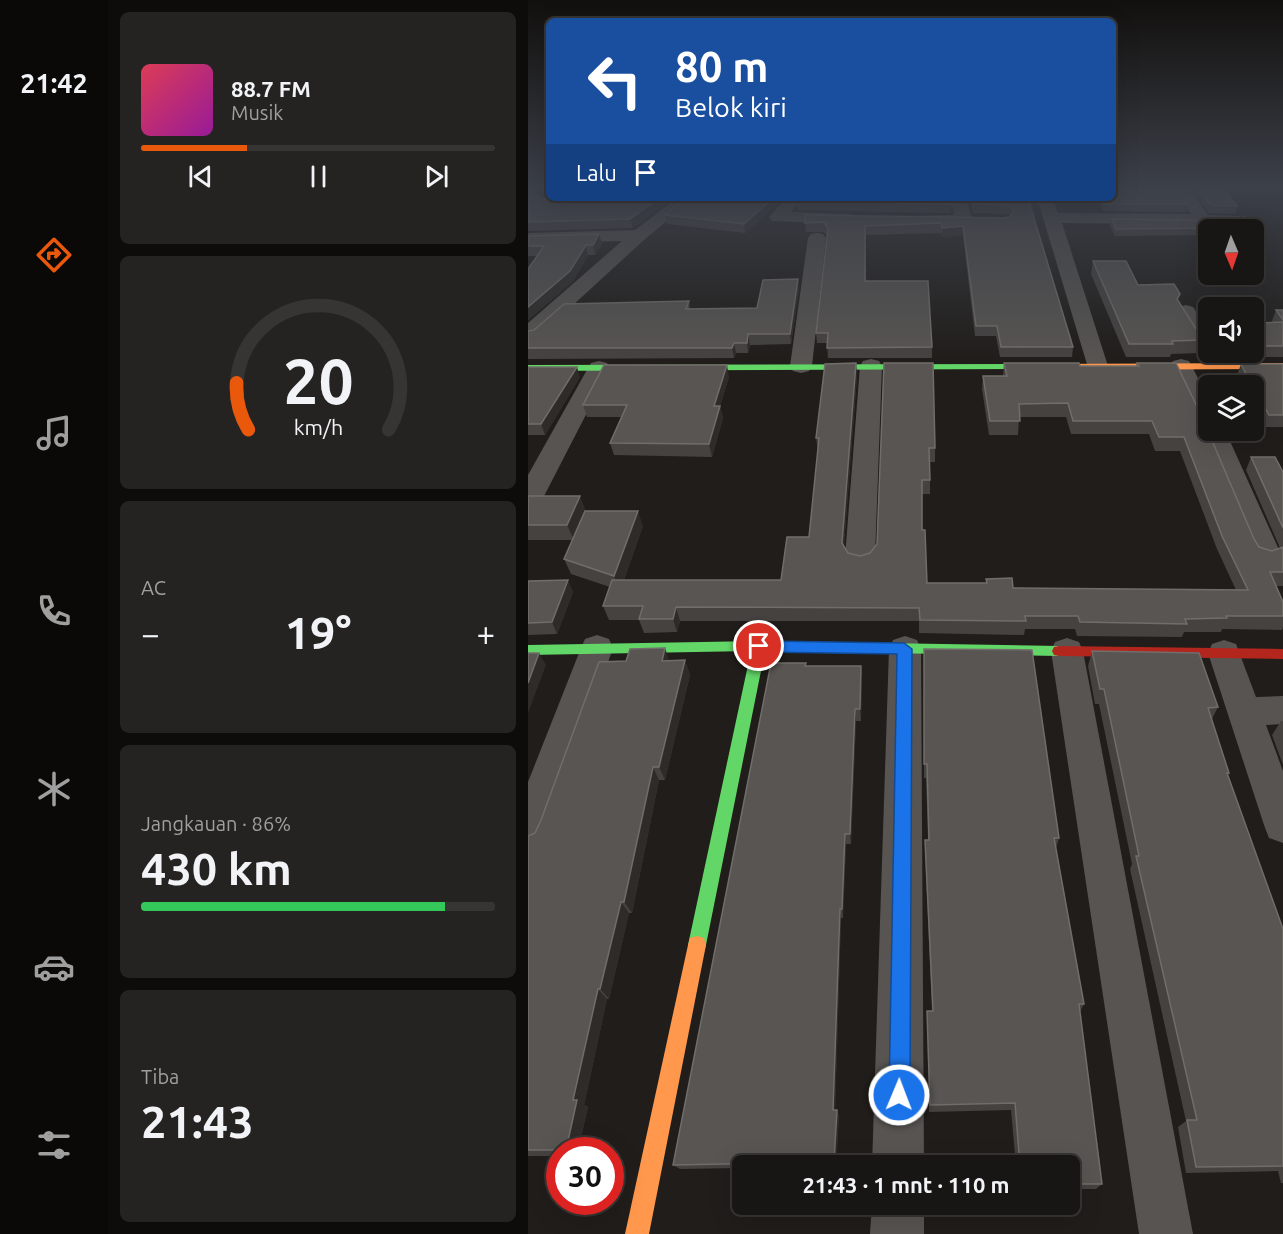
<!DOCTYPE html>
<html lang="id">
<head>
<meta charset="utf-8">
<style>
	:root { --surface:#181614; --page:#252322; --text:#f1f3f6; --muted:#9f9fa0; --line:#363534; --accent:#ea580c }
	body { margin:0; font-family:Ubuntu,sans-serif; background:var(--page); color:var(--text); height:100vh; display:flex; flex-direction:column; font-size:22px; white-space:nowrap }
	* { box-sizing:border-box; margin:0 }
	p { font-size:20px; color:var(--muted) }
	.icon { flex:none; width:33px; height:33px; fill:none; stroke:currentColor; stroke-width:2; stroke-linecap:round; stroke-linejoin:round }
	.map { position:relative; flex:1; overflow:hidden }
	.drawer { display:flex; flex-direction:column; gap:12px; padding:12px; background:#0d0c0b; width:420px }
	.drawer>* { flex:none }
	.top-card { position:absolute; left:18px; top:18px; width:570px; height:183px; border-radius:9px; box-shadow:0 6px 24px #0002,0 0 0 2px var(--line); background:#1a4fa0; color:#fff; overflow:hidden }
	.needle { width:39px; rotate:178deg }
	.controls { position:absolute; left:670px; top:219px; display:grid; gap:12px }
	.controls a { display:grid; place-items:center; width:66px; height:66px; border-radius:9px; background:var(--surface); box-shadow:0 6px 24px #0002,0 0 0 2px var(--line); font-size:30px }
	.speed { position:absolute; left:18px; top:1137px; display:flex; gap:12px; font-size:30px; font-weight:700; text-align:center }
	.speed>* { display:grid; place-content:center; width:78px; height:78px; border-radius:50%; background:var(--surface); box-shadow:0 6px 24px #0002,0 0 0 2px var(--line); line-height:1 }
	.speed .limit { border:9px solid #d22; background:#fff; color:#111 }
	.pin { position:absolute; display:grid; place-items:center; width:51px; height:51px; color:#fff; margin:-26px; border:3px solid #fff; border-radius:50%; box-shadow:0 2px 6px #0007 }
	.me { position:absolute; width:66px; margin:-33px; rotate:1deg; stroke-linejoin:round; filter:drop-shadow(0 0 4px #0008) }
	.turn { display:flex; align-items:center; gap:21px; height:126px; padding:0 30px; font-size:27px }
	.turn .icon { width:78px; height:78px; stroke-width:2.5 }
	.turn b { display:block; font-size:42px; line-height:51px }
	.then { display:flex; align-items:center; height:57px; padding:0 30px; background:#0003; gap:12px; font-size:22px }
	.big { font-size:45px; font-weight:600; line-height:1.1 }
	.drawer .widget { flex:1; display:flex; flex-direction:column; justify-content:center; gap:9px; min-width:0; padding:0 21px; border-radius:9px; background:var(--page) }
	.drawer .dial { align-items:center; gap:0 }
	.dial svg { height:156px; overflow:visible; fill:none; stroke:var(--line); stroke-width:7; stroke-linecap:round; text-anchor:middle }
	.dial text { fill:var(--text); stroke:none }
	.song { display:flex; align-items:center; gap:18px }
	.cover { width:72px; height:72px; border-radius:9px; background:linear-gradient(135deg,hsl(350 70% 55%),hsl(300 70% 35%)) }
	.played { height:6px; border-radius:3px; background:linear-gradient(90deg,var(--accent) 30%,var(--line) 30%) }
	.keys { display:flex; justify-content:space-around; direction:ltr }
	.heat { display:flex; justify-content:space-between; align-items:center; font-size:33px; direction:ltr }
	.charge { height:9px; border-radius:4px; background:linear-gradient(90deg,#34c759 86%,var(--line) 0) }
	.trip { position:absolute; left:204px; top:1155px; width:348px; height:60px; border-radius:9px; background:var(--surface); box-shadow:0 6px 24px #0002,0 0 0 2px var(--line); font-weight:600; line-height:60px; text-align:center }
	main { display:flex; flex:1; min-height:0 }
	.menu { display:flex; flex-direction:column; width:108px; justify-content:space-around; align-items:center; background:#0a0908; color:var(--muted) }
	.menu .icon { width:42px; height:42px }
	.menu .current { color:var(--accent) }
	.menu b { font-size:27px; color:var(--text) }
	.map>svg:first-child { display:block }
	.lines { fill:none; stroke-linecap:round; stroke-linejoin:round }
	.street { fill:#575451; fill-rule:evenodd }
	.fast { fill:#63d668; fill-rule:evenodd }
	.slow { fill:#ff974d; fill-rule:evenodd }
	.jam { fill:#b3261e; fill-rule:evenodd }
	.wall { fill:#454240 }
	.shaded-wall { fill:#2e2b29 }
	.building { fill:#585552; stroke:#716d6a; stroke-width:1.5 }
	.route { fill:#1a73e8; stroke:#114b97; stroke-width:1.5 }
</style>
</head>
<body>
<main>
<nav class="menu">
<b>21:42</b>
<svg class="icon current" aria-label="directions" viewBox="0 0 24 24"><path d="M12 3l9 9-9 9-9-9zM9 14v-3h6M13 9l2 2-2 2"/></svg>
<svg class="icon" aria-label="music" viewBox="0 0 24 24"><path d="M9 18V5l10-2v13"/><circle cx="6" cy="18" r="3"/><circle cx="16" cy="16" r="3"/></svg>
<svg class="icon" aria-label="phone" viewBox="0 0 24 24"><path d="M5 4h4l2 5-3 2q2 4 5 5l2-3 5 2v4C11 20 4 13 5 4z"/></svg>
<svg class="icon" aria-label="climate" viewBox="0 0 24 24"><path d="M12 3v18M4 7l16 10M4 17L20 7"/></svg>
<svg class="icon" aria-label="car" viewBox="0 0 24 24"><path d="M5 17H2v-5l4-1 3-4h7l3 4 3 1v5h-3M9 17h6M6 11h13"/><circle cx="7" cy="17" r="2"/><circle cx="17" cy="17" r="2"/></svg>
<svg class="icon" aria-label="filters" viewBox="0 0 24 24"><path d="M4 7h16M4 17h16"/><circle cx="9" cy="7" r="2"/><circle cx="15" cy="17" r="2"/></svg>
</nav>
<section class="drawer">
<div class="widget">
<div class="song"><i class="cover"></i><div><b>88.7 FM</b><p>Musik</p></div></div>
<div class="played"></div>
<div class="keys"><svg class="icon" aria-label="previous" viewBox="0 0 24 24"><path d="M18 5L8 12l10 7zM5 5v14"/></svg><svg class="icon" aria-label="pause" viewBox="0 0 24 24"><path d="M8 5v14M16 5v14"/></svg><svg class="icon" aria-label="next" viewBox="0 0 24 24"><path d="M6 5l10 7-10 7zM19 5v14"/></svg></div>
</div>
<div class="widget dial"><svg viewBox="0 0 100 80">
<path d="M14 69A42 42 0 1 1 86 69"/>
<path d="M14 69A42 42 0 0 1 8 45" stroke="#ea580c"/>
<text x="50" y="56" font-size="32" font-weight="700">20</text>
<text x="50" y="72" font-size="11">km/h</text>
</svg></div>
<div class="widget"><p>AC</p>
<div class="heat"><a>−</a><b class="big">19°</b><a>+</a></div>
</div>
<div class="widget"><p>Jangkauan · 86%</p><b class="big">430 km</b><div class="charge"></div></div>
<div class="widget"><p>Tiba</p><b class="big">21:43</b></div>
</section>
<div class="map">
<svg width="755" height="1234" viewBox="0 0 755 1234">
	<rect width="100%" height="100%" fill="#201d1a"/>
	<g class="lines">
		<g class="street">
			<polygon points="646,188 662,188 680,215 711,216 714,220 711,224 705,225 534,223 580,366 577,371 569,373 561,371 510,201 512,198 524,198 530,213 663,214"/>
			<polygon points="149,198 167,198 117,239 8,339 0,340 0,323 94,241 0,243 0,233 107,230"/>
			<polygon points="258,198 275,198 263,212 321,214 327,215 330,219 327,223 321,224 244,221 241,217"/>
			<polygon points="423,198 439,198 444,220 441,224 395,225 389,224 386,220 389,216 426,215"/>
			<polygon points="289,233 295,234 298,238 284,366 281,371 273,373 265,371 262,366 280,238 283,234"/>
			<polygon points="658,305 665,307 681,330 681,352 685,352 673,352 648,311 651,307"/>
			<polygon points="343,359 351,361 354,366 347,557 342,564 332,567 322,564 317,557 332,366 335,361"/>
			<polygon points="653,359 661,361 681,399 681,430 697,430 752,552 747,559 737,562 727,559 722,552 672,429 642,366 645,361"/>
			<polygon points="71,361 79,363 82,368 14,500 10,506 0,509 0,475 60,368 63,363"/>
			<polygon points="69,635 81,639 85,648 20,832 14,845 0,850 0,782 53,648 57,639"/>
			<polygon points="377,636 389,640 393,649 396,1166 344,1166 361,649 365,640"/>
			<polygon points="539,638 551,642 555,651 665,1234 611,1234 523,651 527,642"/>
			<polygon points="696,640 708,644 728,697 755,696 755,724 738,725 755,771 755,843 741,838 736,825 680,653 684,644"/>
			<polygon points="344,1204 396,1204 396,1234 342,1234"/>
		</g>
		<g class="fast">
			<polygon points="510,364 513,365 513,369 0,371 0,365"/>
			<polygon points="231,641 531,646 536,647 538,651 536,655 531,656 237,651 178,945 176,952 169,954 162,952 160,945 223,651 0,655 0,645"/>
		</g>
		<g class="slow">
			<polygon points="755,363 755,369 510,370 505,367 510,364"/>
			<polygon points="169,936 176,938 178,945 121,1234 97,1234 160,945 162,938"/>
		</g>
		<polygon class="jam" points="531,646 755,649 755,659 531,656 526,655 524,651 526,647"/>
	</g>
	<g class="wall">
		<polygon points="0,188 21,188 21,194 12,195 11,196 15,199 56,198 146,198 105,228 0,231"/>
		<polygon points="663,188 695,188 709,206 707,214 681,213"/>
		<polygon points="256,198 217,233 139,224 137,215"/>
		<polygon points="441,198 503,198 502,205 545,347 544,357 472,357 468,336 447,336 435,235 414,237 413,233 338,235 338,281 404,347 404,358 300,358 299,343 289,343 288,333 299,236 296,232 278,232 277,223 475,218 482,216 480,214 445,213"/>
		<polygon points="569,198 585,198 661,204 659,212 575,211"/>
		<polygon points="268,201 424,204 423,213 269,210"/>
		<polygon points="584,219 724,227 723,230 681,230 681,235 587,236 582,226"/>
		<polygon points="71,234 74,244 67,255 60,255 45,281 0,320 0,269 9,256 0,256 0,236"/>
		<polygon points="565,261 610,285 652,294 650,300 675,340 671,353 643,354 642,357 598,357 563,274"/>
		<polygon points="271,289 263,344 222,345 220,353 208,353 206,358 0,359 0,331 161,301 162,309 229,308"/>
		<polygon points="748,310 755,310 755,357 699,357 697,352 726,352 726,323 745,322 744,321"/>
		<polygon points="328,363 329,376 316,546 320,553 332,556 342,553 349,544 356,363 407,448 407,462 402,462 402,494 394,494 394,530 399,583 458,583 458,579 485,588 708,590 689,549 652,451 627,451 621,434 543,434 538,417 491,417 490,435 461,435 454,389 455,376 475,376 476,363 552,366 608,366 609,363 726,539 731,547 744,551 752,548 718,470 723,457 755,472 755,586 748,586 755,602 755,627 754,630 694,629 693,632 656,632 654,637 549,636 547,629 497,629 496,635 391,633 391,621 152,621 149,632 116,633 111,620 81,620 75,606 82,587 43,574 36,559 44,540 0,540 0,496 115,526 96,580 253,580 281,537 290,451 288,438"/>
		<polygon points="713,364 755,364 755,427 736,427 726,408 726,386 714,386 709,375"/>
		<polygon points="0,367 52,377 17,435 0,435"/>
		<polygon points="201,377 192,406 195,418 184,457 86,455 82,443 93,417 59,417 55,405"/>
		<polygon points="0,581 45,592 29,634 0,635"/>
		<polygon points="396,649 531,838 528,848 556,1004 552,1012 574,1184 568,1189 542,1189 542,1166 488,1166 483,1110 401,1112 399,1020 399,1011 404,1011 397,853 397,840 400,840 398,778 396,778"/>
		<polygon points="564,651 690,707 684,719 701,773 700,775 755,929 755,1183 753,1183 750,1171 658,1173 650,1127 658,1121 602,869 604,864 571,704 567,704 560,666"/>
		<polygon points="141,660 157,660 162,675 137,780 131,780 104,913 101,913 81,999 79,999 56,1105 60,1107 50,1150 32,1150 32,1156 0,1156 0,836 7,833"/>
		<polygon points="278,666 333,666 334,677 333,721 328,721 323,844 318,844 315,918 313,918 307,1110 311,1115 308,1166 214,1166 214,1168 152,1169 145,1165"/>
		<polygon points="753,721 755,721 755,765 744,735"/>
	</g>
	<g class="shaded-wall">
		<polygon points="8,188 19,188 21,194 12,195 8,202 5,193"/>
		<polygon points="131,198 146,198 105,228 102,219"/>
		<polygon points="245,198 256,198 217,233 216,224"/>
		<polygon points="435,226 435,235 414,237 414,228"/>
		<polygon points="71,234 74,244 67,255 65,245"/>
		<polygon points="58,245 60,255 45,281 0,320 0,307"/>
		<polygon points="270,279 271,289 263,344 262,334"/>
		<polygon points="220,334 222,345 220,353 219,343"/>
		<polygon points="206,343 208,353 206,358 204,348"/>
		<polygon points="328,363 329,376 315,557 314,543"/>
		<polygon points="199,365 201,377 192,406 195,418 184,457 181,444 186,406"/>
		<polygon points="49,367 52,377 17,435 13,424"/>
		<polygon points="52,496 58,511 46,540 39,525"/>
		<polygon points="110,511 115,526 92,591 86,576"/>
		<polygon points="40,580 45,592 29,634 24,622"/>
		<polygon points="148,607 152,621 149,632 145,619"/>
		<polygon points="137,648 142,663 134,661"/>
		<polygon points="11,653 18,665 0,713 0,683"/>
		<polygon points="157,660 162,675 137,780 131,767"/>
		<polygon points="333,666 334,677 333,721 332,709"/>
		<polygon points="327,709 328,721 323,844 322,834"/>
		<polygon points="125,767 131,780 104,913 96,902"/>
		<polygon points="317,834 318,844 315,918 314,909"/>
		<polygon points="93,902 101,913 81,999 72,989"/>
		<polygon points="312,909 313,918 307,1115 305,1110"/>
		<polygon points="70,989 79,999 56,1105 60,1107 50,1150 39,1150 45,1100"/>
		<polygon points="309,1110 311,1115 308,1166 306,1162"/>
	</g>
	<g class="building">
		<polygon points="0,188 8,188 5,193 15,199 56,198 131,198 102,219 0,222"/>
		<polygon points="585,188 650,188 661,204 577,204 574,198 585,198"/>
		<polygon points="670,188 695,188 709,206 683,205"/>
		<polygon points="157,198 245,198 216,224 137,215"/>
		<polygon points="269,198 423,198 424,204 268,201"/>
		<polygon points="444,198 500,198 545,347 473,347 469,326 448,326 435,226 414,228 413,223 337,226 337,281 400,281 404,347 299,348 300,333 288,333 300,229 296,222 277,223 278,215 475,218 481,217 486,212 481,205 445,204"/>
		<polygon points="716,217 724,227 694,227 695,228 588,229 584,219 707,221"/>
		<polygon points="71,234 65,245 58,245 42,271 0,307 0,269 16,246 0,246 0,236"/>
		<polygon points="565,261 598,261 610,285 646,284 652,294 649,299 675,340 644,341 645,344 601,344"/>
		<polygon points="270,279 262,334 220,334 219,343 206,343 204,348 0,348 0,331 6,330 36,304 161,301 158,309 229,308 235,280"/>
		<polygon points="748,310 755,310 755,320"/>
		<polygon points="755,322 755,346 726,346 726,323"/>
		<polygon points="328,363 314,543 320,553 332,556 342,553 349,544 356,363 405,363 407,448 401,448 402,480 394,480 394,530 397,530 399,583 459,583 458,579 484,578 485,588 720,590 694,536 656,437 631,437 624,421 545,421 540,403 491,404 492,421 462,421 455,376 479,376 476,363 551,363 552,366 611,366 609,363 648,363 674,417 726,539 731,547 744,551 755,547 755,572 742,572 755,602 755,616 698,616 699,618 657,619 659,624 552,622 550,616 497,616 498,621 392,620 391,608 148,607 145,619 111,619 115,606 75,606 84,580 253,580 259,537 281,537 291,438 288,438 297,364"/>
		<polygon points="713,364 755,364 755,415 741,415 726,388 726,386 724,386"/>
		<polygon points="76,365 199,365 186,406 192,406 181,444 82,443 99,405 55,405"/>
		<polygon points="0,367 49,367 13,424 0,424"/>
		<polygon points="723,457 747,457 755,472 755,528"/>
		<polygon points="0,496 52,496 39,525 0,525"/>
		<polygon points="57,511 110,511 86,576 36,559"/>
		<polygon points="40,580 24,622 0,623 0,581"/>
		<polygon points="137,648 134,661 157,660 131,767 125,767 96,902 93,902 72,989 70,989 45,1100 49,1100 38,1150 0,1150 0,836 7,833 13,820 71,662 98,661 102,649"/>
		<polygon points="396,649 504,650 531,838 526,838 556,1004 551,1004 574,1184 542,1184 542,1166 492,1166 487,1103 402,1105 399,1011 405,1011 397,840 401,840 399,764 396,764"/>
		<polygon points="564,651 671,653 690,707 680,708 701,773 699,773 755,929 755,1166 668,1167 659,1120 669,1120 608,856 611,856 576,689 572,689"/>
		<polygon points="0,653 11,653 0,683"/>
		<polygon points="243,663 278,663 277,666 333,666 332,709 327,709 322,834 317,834 314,909 312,909 305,1110 309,1110 306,1162 145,1165"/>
	</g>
	<linearGradient id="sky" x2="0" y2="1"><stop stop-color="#12100e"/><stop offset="0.52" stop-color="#3c4049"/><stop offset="1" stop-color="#3c4049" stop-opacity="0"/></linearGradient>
	<rect width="755" height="360" fill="url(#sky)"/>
	<polygon class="route" points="231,641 376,643 384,649 382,1095 379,1102 371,1106 364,1102 361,1095 369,654 231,652 224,646"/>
</svg>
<div class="controls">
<a><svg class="needle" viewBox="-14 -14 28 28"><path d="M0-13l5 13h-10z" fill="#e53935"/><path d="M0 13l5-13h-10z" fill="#9f9fa0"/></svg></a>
<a><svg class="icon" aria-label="sound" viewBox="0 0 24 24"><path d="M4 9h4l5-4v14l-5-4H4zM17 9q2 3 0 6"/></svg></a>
<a><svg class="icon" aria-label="layers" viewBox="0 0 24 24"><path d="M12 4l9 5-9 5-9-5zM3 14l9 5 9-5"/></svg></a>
</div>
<div class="speed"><div class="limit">30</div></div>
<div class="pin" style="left:231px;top:646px;background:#d93025"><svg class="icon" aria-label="arrive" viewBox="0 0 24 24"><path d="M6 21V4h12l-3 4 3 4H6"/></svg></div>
<svg class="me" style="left:371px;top:1095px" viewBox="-20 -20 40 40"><circle r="17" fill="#1a73e8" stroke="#fff" stroke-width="3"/><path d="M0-11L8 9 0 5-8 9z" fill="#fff"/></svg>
<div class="trip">21:43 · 1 mnt · 110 m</div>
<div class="top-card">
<div class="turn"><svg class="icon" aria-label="left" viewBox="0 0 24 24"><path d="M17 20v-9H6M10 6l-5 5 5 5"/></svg><div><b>80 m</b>Belok kiri</div></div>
<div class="then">Lalu<svg class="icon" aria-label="arrive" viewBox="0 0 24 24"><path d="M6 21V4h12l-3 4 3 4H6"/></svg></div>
</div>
</div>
</main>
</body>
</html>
